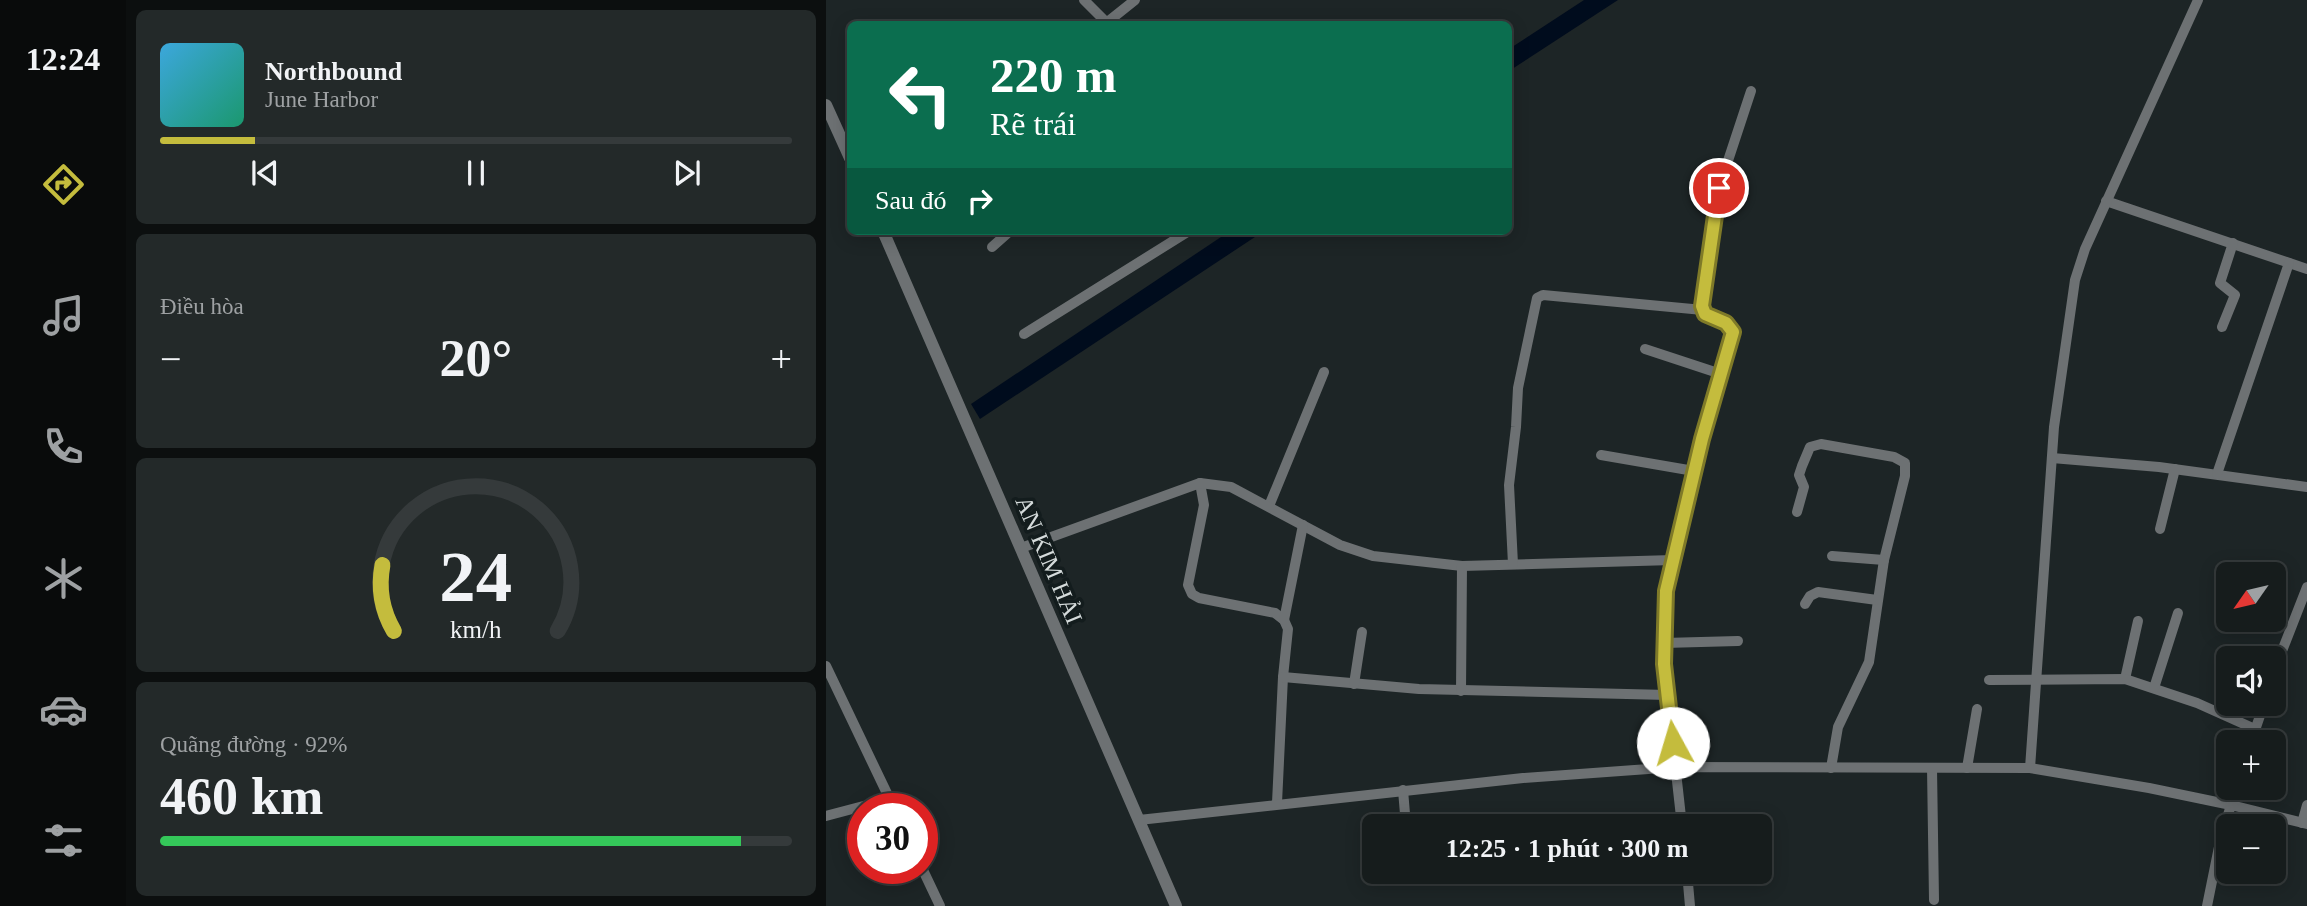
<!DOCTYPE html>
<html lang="vi">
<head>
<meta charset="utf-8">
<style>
	:root { --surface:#161c1c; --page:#232929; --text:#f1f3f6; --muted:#9ea1a3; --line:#353a3b; --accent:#c4bc3d }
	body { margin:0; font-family:Georgia,serif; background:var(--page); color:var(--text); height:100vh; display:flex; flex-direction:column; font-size:26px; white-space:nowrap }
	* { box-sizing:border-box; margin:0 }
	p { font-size:23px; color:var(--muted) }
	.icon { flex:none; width:38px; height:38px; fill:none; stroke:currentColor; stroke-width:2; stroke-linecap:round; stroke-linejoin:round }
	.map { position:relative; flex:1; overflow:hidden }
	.side { display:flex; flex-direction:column; gap:10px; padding:10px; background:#0c0f0f; width:700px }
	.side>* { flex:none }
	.hud { position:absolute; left:21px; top:21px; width:665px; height:214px; border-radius:10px; box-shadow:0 4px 18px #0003,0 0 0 2px var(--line); background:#0b6e4f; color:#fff; overflow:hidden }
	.needle { width:46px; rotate:236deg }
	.fabs { position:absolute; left:1390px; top:562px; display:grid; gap:14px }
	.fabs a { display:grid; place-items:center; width:70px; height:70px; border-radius:10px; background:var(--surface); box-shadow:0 4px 18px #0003,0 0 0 2px var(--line); font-size:35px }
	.speed { position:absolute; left:21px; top:793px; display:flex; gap:14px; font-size:35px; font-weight:700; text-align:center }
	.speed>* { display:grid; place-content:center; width:91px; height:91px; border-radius:50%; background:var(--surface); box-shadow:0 4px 18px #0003,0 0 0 2px var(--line); line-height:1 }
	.speed .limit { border:10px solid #d22; background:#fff; color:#111 }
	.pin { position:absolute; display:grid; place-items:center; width:60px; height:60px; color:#fff; margin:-30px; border:4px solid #fff; border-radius:50%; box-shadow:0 2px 7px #0007 }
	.me { position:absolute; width:77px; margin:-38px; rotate:354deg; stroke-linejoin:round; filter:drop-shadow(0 0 5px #0008) }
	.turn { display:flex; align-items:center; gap:24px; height:147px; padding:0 28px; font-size:32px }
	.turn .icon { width:91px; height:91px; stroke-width:2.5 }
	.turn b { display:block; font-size:49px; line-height:60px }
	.then { display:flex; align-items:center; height:66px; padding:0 28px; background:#0003; gap:14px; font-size:26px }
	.big { font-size:52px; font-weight:800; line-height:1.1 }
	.side .widget { flex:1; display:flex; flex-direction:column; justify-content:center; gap:10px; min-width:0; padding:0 24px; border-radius:10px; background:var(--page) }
	.side .dial { align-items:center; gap:0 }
	.dial svg { height:182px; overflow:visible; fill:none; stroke:var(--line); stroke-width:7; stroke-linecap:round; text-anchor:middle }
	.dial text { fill:var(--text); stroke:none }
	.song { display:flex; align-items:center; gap:21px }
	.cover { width:84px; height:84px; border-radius:10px; background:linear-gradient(135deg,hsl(200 70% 55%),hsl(160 70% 35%)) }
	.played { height:7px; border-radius:4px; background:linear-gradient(90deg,var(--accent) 15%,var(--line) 15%) }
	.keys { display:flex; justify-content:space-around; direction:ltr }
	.heat { display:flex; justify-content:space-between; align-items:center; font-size:38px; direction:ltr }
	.charge { height:10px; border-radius:5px; background:linear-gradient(90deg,#34c759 92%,var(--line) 0) }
	.trip { position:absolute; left:536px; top:814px; width:410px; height:70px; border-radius:10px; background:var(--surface); box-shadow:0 4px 18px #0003,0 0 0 2px var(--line); font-weight:800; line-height:70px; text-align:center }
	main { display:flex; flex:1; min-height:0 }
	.tabs { display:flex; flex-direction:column; width:126px; justify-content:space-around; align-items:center; background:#090b0b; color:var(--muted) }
	.tabs .icon { width:49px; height:49px }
	.tabs .on { color:var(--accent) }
	.tabs b { font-size:32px; color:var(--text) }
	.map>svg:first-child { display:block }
	.water { fill:#000c1d }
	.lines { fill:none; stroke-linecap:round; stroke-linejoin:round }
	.minor { stroke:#6d7173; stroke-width:10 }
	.tertiary { stroke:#6d7173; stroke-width:12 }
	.route-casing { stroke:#7f7a28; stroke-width:18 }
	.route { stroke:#c4bc3d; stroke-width:12 }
	.labels { text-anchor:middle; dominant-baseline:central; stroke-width:7; stroke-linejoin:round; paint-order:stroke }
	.street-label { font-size:24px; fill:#d5dbdb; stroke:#131c1d }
</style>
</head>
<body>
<main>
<nav class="tabs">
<b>12:24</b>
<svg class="icon on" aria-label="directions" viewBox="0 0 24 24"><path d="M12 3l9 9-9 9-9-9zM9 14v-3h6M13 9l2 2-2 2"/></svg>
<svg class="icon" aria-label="music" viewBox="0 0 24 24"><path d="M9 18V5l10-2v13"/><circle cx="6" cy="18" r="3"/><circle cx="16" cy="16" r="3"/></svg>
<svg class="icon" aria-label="phone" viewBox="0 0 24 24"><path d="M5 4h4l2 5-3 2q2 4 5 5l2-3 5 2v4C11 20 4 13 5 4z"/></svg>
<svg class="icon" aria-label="climate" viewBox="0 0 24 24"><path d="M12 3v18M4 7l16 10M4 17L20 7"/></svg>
<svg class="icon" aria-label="car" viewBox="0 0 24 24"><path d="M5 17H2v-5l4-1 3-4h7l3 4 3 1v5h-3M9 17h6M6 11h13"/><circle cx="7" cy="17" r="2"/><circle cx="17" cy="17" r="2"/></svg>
<svg class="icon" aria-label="filters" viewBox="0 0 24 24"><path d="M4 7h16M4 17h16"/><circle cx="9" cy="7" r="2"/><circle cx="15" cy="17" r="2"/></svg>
</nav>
<section class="side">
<div class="widget">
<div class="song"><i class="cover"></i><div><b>Northbound</b><p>June Harbor</p></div></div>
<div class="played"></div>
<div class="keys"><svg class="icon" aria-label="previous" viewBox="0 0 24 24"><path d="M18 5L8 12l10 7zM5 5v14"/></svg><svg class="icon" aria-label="pause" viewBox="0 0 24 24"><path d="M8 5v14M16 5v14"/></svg><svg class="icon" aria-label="next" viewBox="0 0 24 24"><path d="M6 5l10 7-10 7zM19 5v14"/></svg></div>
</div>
<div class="widget"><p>Điều hòa</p>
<div class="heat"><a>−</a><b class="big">20°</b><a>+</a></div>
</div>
<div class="widget dial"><svg viewBox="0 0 100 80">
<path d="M14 69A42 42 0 1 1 86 69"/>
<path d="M14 69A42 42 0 0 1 9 40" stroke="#c4bc3d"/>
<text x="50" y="56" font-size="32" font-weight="700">24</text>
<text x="50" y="72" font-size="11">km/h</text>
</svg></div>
<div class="widget"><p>Quãng đường · 92%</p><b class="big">460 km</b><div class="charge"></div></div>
</section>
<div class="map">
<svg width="1481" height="906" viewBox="0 0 1481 906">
	<rect width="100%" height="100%" fill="#1d2526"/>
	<g class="water">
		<polygon points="758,0 792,0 683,71 683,49"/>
		<polygon points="404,231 438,231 154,419 145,404"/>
	</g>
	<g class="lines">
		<g class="minor">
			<polyline points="258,0 281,23"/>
			<polyline points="279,24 309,0"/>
			<polyline points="1280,201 1481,269"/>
			<polyline points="166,247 184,231"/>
			<polyline points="1396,327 1409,295 1394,283 1407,243"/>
			<polyline points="198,334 363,231"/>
			<polyline points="819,349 895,374"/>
			<polyline points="775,455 868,471"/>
			<polyline points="1226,458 1333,467 1481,487"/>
			<polyline points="1391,474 1463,263"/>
			<polyline points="374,483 378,505 362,585 366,594 373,598 449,613 458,620 462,629 457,677 451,803"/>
			<polyline points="443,506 498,372"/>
			<polyline points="971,512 978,487 973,475 976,466 984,447 995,444 1068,457 1079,463 1079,476 1058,560 1043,662 1012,727 1005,768"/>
			<polyline points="1334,529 1349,469"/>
			<polyline points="195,548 374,483 405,487 514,545 547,556 636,566 847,560"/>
			<polyline points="1006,556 1058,560"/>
			<polyline points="687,564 683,485 690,427 692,388 711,298 717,295 877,310"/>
			<polyline points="979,604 984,596 992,592 1051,600"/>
			<polyline points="458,620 477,525"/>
			<polyline points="838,643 912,641"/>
			<polyline points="0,666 68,808"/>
			<polyline points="1447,674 1481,587"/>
			<polyline points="457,677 593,689 842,695"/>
			<polyline points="1299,679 1312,621"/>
			<polyline points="1163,680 1299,679 1371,703 1429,729"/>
			<polyline points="528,684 536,632"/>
			<polyline points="1328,688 1352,613"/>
			<polyline points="635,691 636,566"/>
			<polyline points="1425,742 1438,704"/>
			<polyline points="1106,768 1108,900"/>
			<polyline points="1141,768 1151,709"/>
			<polyline points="1204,768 1228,427 1249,280 1259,249 1372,0"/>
			<polyline points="577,790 580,826"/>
			<polyline points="0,816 64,799"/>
			<polyline points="313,820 697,778 850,767 1204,768 1323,788 1405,805 1410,788"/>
			<polyline points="1476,823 1481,805"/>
			<polyline points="856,826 838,664 840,591 876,439 907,332 900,323 879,314 876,305 893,188 925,91"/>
			<polyline points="96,868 114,906"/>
			<polyline points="861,872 864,906"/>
			<polyline points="1381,906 1394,842 1405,805 1481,824"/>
		</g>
		<g class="tertiary">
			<polyline points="0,105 24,158"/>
			<polyline points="57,231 350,906"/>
		</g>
	</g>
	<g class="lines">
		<g class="route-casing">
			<polyline id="route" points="847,743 838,664 840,591 876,439 907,332 900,323 879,314 876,306 893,188"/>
		</g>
		<use href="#route" class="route"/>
	</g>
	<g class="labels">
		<g class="street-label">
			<text transform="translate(223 560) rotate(67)">AN KIM HẢI</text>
		</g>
	</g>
</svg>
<div class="fabs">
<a><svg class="needle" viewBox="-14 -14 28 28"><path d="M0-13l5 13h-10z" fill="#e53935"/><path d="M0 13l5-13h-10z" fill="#9ea1a3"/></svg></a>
<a><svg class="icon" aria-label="sound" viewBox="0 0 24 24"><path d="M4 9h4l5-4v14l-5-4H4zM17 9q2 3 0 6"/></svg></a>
<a>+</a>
<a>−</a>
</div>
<div class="speed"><div class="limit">30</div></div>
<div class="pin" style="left:893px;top:188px;background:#d93025"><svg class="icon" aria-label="arrive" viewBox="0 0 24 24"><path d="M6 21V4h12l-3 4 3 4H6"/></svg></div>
<svg class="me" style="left:847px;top:743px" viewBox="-20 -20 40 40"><circle r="19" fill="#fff"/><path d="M0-13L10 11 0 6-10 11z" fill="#c4bc3d"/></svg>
<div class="trip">12:25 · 1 phút · 300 m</div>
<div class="hud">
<div class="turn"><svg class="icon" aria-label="left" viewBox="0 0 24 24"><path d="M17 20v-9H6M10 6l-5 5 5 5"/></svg><div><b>220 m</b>Rẽ trái</div></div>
<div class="then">Sau đó<svg class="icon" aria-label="right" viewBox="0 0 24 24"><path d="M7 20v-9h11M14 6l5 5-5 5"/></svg></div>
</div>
</div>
</main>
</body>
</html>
